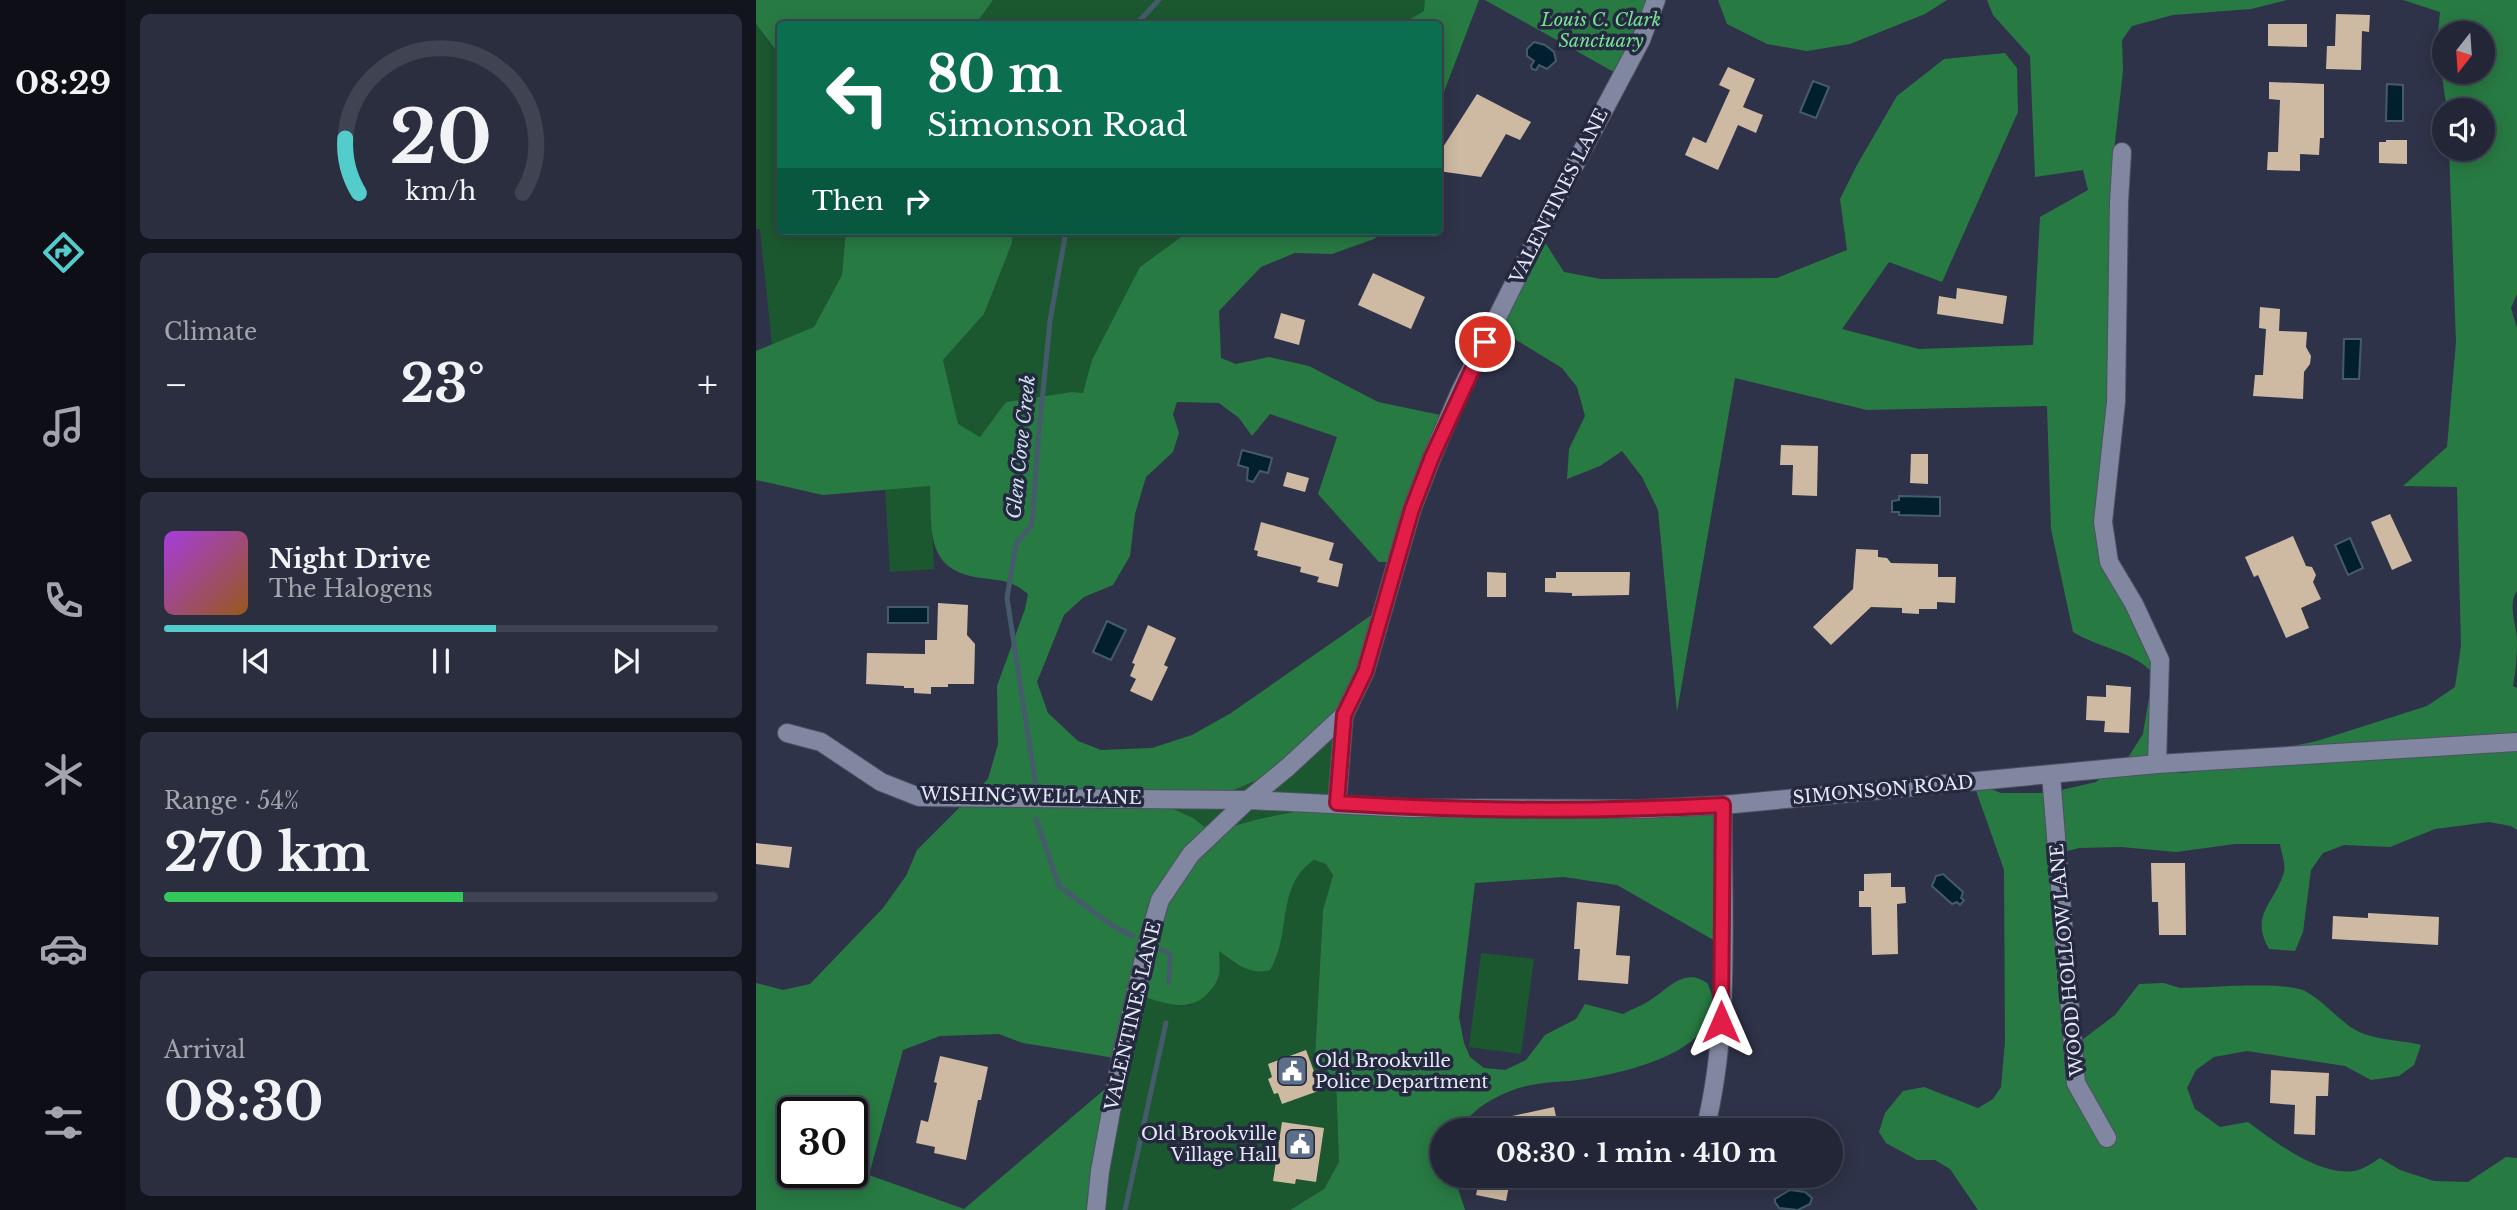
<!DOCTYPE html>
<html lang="en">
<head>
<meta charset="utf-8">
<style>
	:root { --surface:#232637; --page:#2b2e3f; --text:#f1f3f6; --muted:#a3a5ad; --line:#404352; --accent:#53cdcb }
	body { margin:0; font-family:"Libre Baskerville",serif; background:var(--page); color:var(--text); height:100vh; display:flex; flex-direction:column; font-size:26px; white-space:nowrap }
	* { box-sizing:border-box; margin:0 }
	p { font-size:23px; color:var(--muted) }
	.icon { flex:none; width:38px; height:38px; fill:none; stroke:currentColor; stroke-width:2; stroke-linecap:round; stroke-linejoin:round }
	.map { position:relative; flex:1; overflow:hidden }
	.panel { display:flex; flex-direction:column; gap:14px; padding:14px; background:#13151e; width:630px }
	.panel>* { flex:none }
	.banner { position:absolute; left:21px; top:21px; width:665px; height:214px; border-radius:7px; box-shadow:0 4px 18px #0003,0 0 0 2px var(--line); background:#0b6e4f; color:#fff; overflow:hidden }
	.needle { width:46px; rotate:197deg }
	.fabs { position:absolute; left:1676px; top:21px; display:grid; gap:14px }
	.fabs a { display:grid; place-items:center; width:63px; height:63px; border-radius:50%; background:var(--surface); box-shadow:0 4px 18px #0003,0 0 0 2px var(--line); font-size:35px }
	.speed { position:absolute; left:21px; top:1097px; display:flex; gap:14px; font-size:35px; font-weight:700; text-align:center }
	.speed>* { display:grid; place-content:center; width:91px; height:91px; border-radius:50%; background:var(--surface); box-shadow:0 4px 18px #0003,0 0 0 2px var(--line); line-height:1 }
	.speed .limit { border:4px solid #111; border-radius:10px; background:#fff; color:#111 }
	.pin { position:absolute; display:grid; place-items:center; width:60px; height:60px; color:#fff; margin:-30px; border:4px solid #fff; border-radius:50%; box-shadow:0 2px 7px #0007 }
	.me { position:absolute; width:77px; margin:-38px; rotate:0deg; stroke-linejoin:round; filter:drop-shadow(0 0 5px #0008) }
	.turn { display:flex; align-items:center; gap:24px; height:147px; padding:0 35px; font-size:32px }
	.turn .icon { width:91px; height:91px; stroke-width:2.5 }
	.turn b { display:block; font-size:49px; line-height:60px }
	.then { display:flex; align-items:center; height:66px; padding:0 35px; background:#0003; gap:14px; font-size:26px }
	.big { font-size:52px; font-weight:700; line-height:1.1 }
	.panel .card { flex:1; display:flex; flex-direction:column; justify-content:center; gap:10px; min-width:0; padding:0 24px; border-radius:10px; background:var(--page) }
	.panel .dial { align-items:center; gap:0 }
	.dial svg { height:182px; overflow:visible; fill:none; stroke:var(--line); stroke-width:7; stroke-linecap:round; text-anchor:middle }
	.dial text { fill:var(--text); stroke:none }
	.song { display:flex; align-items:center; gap:21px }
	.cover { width:84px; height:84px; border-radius:10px; background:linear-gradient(135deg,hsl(280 70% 55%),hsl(30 70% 35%)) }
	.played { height:7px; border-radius:4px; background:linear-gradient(90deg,var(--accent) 60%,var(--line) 60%) }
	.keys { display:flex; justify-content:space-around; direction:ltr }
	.heat { display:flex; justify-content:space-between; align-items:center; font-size:38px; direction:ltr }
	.charge { height:10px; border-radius:5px; background:linear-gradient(90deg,#34c759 54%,var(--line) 0) }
	.trip { position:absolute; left:674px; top:1118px; width:413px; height:70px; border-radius:35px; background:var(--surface); box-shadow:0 4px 18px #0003,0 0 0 2px var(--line); font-weight:700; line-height:70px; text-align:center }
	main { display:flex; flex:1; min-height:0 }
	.tabs { display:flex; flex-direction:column; width:126px; justify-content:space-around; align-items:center; background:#0e0f16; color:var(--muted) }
	.tabs .icon { width:49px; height:49px }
	.tabs .selected { color:var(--accent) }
	.tabs b { font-size:32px; color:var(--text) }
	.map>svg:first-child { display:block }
	.green { fill:#1b582f }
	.forest { fill:#287a43; fill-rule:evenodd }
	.water { fill:#011f2f; stroke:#455b6b; stroke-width:2 }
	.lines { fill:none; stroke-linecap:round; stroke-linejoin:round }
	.stream { stroke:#455b6b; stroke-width:5 }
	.building { fill:#cebaa2 }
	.minor-casing { stroke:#4d5063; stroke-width:20 }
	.minor { stroke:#8187a1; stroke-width:18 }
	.route-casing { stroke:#92132f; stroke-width:18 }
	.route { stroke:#e11d48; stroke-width:12 }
	.labels { text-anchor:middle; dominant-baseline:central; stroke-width:7; stroke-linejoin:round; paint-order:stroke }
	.park-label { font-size:18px; font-style:italic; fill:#76e093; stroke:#25293f }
	.street-label { font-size:18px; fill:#e5e8f6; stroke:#25293f }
	.poi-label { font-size:18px; fill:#e5e8f6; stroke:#25293f; text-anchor:start }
	.water-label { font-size:19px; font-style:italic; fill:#cee3f1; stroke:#25293f }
</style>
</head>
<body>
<main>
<nav class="tabs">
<b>08:29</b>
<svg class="icon selected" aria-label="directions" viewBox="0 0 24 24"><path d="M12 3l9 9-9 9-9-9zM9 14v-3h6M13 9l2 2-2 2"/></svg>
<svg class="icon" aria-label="music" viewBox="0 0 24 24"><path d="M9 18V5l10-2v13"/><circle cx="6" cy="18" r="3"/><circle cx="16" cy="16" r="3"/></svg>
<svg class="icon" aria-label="phone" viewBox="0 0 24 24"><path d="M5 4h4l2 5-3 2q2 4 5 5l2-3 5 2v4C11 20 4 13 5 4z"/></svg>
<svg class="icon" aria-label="climate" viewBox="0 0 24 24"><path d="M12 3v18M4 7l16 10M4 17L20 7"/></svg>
<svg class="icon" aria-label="car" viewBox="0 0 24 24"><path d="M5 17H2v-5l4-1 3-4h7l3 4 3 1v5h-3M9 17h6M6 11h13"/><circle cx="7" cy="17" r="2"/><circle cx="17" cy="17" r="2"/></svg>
<svg class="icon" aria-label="filters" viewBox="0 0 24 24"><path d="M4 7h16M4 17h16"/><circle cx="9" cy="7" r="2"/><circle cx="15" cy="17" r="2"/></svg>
</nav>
<section class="panel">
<div class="card dial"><svg viewBox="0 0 100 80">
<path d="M14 69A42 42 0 1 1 86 69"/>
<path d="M14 69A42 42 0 0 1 8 45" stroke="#53cdcb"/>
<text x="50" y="56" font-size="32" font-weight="700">20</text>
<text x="50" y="72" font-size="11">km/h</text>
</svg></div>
<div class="card"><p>Climate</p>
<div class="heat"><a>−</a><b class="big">23°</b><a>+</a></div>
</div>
<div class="card">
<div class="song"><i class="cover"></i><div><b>Night Drive</b><p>The Halogens</p></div></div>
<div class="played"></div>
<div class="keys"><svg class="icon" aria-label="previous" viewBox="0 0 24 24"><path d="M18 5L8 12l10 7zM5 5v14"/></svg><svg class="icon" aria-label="pause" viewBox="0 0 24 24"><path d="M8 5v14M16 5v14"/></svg><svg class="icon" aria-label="next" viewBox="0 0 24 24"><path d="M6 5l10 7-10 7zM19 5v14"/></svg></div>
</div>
<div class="card"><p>Range · 54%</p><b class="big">270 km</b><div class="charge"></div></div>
<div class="card"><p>Arrival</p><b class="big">08:30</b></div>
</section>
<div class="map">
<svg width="1761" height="1210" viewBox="0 0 1761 1210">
	<rect width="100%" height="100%" fill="#2f3349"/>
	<g class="green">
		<polygon points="237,0 669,0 669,11 654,19 652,24 220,24"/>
		<polygon points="0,24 17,48 24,50 24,231 90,231 86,275 58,327 16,345 4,229 0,229"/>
		<polygon points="257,231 433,231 384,267 327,393 316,392 250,402 224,437 202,425 187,360 228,314 256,243"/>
		<polygon points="174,486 178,569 134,572 129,488"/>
		<polygon points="588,715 581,803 503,819 455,832 383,793 479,790 532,767"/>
		<path d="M558,860L570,864L577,874L567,910L559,1057L580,1080L583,1162L568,1189L534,1210H340L380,994L411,1003L434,1006L464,967L462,950L479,963L520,960C526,926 527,880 558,860Z"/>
		<polygon points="725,953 778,959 765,1054 713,1047"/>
	</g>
	<g class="forest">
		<polygon points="0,0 237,0 220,24 24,24 24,50 18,48 0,24"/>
		<polygon points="669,0 723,0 683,105 682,24 652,24 654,19 668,11"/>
		<polygon points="729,0 900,0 865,76"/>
		<polygon points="962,0 1191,0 1169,14 1094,44 1051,51 1011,44 971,24"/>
		<path d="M1231,0H1531L1495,9L1417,15L1376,26L1366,40L1367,71L1358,151L1356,397L1343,524L1401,659L1405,768L1414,772L1427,773L1448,770L1469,760L1561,741L1671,706L1699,687L1705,646L1701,487L1647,486L1691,447L1700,342L1693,149H1727V110H1691L1681,43L1684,12L1647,0H1761V294L1755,308L1761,328V591C1751,605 1761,625 1761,641C1761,656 1760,670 1757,686L1761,688V830L1755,826L1733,822L1679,829L1634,847L1588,845L1567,853L1555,870L1547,932L1539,951L1513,949C1493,914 1519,904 1528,872C1530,864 1525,852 1524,844H1479L1420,852L1365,847L1323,848L1308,852L1318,1046L1359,1015L1383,984L1408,983L1424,988C1451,988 1528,981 1549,991C1566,1000 1580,1017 1596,1028C1617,1041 1642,1039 1665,1045L1658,1065L1643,1076L1615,1080L1589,1066L1491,1051L1458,1057L1440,1070L1431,1088L1439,1109L1464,1127L1492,1122C1519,1142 1570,1182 1605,1169C1612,1166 1618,1162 1624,1158L1644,1170L1678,1181L1712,1182L1750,1157L1761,1158V1210H1222L1194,1169L1179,1160H1161L1130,1143L1123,1132L1129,1113L1147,1091L1168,1087L1222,1108L1237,1099L1245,1087L1249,1042L1248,870L1217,782L1245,793H1292L1340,782L1371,759L1387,734L1397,673C1375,650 1343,648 1317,632L1295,529L1291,406L1111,410L979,378L921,712L902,510L886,477L866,451L844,466L811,479L813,449L829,416L821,387L806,368L737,326L783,233L808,272L845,279L1021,278L1091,250L1084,199L1101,165L1141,96L1188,59L1249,53L1261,68L1262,112L1186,282L1133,262L1086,329L1163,349L1277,345L1284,217L1332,190L1327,170L1279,177L1274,56L1237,15ZM1689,33H1727V72H1689Z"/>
		<path d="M90,231H257L256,243L228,314L187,360L202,424L224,437L250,402L316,392L327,393L336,360L384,267L433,231H629L618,239L576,254L539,253L505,267L463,311L465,358L480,364L513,357L553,366L622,402L694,417L642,562H623L562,494L581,437L514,414L496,436L483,418L463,403L421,402L417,414L423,433L417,452L390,477L379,514L374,556L357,585L328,597L308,615L281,682L292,713L322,741L345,750L396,748L436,735L475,713L630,605L588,715L532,767L478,790L384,794L437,818L455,832L503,819L581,803L967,805L961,942L861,885L808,877L719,883L703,1017L708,1043L714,1057L728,1068L749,1070L770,1060L789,1035L820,1019L829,1004L867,1014C876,1009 885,1006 893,1001C913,989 928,966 952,984C954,990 958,998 957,1005C953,1053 873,1071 835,1078C815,1082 795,1081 775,1085C753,1089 713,1107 706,1130H686V1176H698L709,1210H534L568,1189L583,1162L580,1080L559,1057L567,910L577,875L570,864L558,860C519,886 536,936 514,970C494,976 478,962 463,951C464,972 466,980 449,996C429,1014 403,1001 380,994L365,1059L267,1043L243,1034L184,1036L147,1050L113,1175L208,1209L362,1078L340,1210H0V983L27,990L54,984L127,908L150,876L161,850L232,779L242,744L241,686L269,609L272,594C255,580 247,581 226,578C169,571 176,532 174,486L67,495L0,480V351L58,327L86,275ZM37,1113H96V1172H37Z"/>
	</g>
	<g class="water">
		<polygon points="778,42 789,45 798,52 800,61 791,69 783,65 780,70 776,69 775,66 778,61 771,56 771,49"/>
		<polygon points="1057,81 1073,87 1060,118 1044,112"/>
		<polygon points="1631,84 1647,85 1647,121 1630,121"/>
		<polygon points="1588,339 1605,339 1603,379 1587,379"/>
		<polygon points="486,450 516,458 512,473 504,471 497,482 491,480 492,468 482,465"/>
		<polygon points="1143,496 1184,497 1184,516 1143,515 1143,512 1136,512 1136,501 1143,500"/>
		<polygon points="1594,538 1607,568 1592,575 1579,545"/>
		<rect x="132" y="607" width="40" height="16"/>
		<polygon points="351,621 370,630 355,660 337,652"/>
		<polygon points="1187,874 1207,892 1205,898 1208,900 1204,905 1201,902 1196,904 1176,886 1180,876"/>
		<polygon points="1034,1190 1049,1192 1056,1198 1054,1204 1042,1210 1023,1208 1019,1202 1019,1199"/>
	</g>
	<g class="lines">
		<g class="stream">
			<polyline points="380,24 403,0"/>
			<polyline points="280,787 251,598 260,544 276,525 282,442 294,321 310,231"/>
			<polyline points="280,819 303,886 357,926 377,936"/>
			<polyline points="406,950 414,954 413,982"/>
			<polyline points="369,1210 410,1023"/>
		</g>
	</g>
	<g class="building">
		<polygon points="1580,14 1614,15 1613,32 1606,31 1605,70 1570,69 1571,46 1579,46"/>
		<polygon points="1512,24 1551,24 1551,47 1512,46"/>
		<polygon points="972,67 999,79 987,107 1007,115 1000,133 982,125 962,170 929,155 937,137 950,143 974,90 963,85"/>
		<polygon points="1513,82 1568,84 1568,138 1564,138 1563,155 1544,154 1544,171 1511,170 1512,152 1522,152 1524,100 1513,99"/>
		<polygon points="721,94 775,122 764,140 750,134 725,177 682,171 682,155"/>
		<polygon points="1630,140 1651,140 1651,164 1623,163 1623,142 1630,142"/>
		<polygon points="617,273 669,297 655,329 602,305"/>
		<polygon points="1201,288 1251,296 1247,324 1181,314 1183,296 1200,299"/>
		<polygon points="1504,307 1524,309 1523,331 1551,332 1550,347 1555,356 1554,364 1548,372 1547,399 1497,396 1499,375 1507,375 1510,329 1503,328"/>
		<polygon points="525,313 549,320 543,345 518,338"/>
		<polygon points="1025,445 1062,446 1061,496 1036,495 1037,465 1024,465"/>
		<polygon points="1155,454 1172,454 1172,484 1154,483"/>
		<polygon points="531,472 553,478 549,492 527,486"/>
		<polygon points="1634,514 1656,561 1636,570 1615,522"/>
		<polygon points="505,522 578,543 573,560 587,564 582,587 561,582 563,577 544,572 545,567 501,556 502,551 498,550"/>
		<polygon points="1537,536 1550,566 1556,567 1560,575 1557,582 1565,599 1545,608 1553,628 1530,638 1502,575 1498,577 1489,557"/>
		<polygon points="1100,549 1122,550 1122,557 1131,558 1135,563 1182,564 1182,577 1200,577 1199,603 1181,602 1181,609 1163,609 1163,614 1146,613 1146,608 1115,607 1075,645 1057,627 1097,589"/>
		<polygon points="731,572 750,573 750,597 731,597"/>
		<polygon points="800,572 874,572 873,595 816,596 816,593 789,592 789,578 800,578"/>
		<polygon points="182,603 212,605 211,635 219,644 218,684 192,684 192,687 175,687 175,694 158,693 158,688 148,688 148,686 110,684 111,653 169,654 169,640 181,640"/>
		<polygon points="392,625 420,638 408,665 412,667 396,701 374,691 380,679 374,676 379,664 376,663"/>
		<polygon points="1350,685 1375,687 1373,733 1348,732 1349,721 1330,720 1331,696 1350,697"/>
		<polygon points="0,843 36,847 33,868 0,864"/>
		<polygon points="1395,863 1429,863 1430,935 1403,935 1402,902 1396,902"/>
		<polygon points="1135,873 1135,887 1149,887 1150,903 1141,904 1142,954 1116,955 1115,907 1103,907 1103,891 1108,891 1108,874"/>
		<polygon points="821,902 864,906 860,955 874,956 872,984 822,980 824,949 818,949"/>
		<polygon points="1612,913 1683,917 1682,945 1576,939 1577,916 1612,918"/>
		<polygon points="550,1050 565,1090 526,1104 522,1093 518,1094 512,1079 516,1077 512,1064"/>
		<polygon points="184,1056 232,1067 225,1100 222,1100 210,1160 178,1153 179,1147 160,1143 165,1120 172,1122 181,1083 178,1082"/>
		<polygon points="1515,1070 1573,1073 1572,1096 1560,1096 1559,1135 1538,1134 1539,1105 1514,1103"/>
		<polygon points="798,1107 803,1130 759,1130 756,1116"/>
		<polygon points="526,1122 568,1128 560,1182 540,1179 539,1184 517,1181"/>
		<polygon points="724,1176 754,1181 750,1201 720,1195"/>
	</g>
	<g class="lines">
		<g class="minor-casing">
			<g id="minor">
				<polyline points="1366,152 1363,202 1360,402 1347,522 1353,562 1378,604 1404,660 1401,764"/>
				<polyline points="31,733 65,742 125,782 163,797 492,800 653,808 886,809 967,805 1401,764 1761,742"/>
				<polyline points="1295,775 1320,1083 1351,1138"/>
				<polyline points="581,803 588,715"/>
				<path d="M949,1130C975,1027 966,912 967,805"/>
				<polyline points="340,1210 344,1171 366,1052 392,941 404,900 435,854 492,800 532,767 588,715 609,672 656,509 676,457 704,392 791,217 885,40 900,0"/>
			</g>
		</g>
		<use href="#minor" class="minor"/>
	</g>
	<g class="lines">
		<g class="route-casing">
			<path id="route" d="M729,342L676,457L656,509L609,672L588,715L581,803C709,811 839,812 967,805L965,1022"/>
		</g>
		<use href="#route" class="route"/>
	</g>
	<defs>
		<g id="civic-square" transform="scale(1.575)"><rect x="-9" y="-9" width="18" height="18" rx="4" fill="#5c6f8a" stroke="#25293f"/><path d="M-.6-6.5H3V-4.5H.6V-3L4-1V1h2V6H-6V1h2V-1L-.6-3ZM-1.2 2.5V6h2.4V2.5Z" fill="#fff"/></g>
	</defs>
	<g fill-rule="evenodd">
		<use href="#civic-square" x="536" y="1071"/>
		<use href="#civic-square" x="544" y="1144"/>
	</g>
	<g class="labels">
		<g class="park-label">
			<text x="845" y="20">Louis C. Clark<tspan x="845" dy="21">Sanctuary</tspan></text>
		</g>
		<g class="street-label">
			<text transform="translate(803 196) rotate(-63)">VALENTINES LANE</text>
			<text transform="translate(1127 790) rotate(-5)">SIMONSON ROAD</text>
			<text transform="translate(275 796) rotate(1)">WISHING WELL LANE</text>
			<text transform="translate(1311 960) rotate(-95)">WOOD HOLLOW LANE</text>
			<text transform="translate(377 1016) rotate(-77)">VALENTINES LANE</text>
		</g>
		<g class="poi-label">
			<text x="559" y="1061">Old Brookville<tspan x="559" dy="21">Police Department</tspan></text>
			<text x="521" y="1134" text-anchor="end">Old Brookville<tspan x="521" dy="21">Village Hall</tspan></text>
		</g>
		<g class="water-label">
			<text transform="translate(265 447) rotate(-84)">Glen Cove Creek</text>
		</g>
	</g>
</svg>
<div class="fabs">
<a><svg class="needle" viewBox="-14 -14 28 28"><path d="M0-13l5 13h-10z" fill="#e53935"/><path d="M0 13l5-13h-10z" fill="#a3a5ad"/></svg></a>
<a><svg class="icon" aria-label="sound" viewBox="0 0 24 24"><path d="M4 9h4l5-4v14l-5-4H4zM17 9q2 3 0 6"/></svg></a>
</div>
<div class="speed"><div class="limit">30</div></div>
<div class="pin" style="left:729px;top:342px;background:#d93025"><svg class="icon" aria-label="arrive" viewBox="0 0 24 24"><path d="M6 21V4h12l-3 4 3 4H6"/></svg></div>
<svg class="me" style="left:965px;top:1022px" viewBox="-20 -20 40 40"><path d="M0-17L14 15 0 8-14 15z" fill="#e11d48" stroke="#fff" stroke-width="4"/></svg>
<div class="trip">08:30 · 1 min · 410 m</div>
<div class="banner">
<div class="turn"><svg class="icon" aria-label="left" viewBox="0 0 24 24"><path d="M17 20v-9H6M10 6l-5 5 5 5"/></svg><div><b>80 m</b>Simonson Road</div></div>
<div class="then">Then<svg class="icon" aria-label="right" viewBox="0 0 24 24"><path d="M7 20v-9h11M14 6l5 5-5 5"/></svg></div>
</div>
</div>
</main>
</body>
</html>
